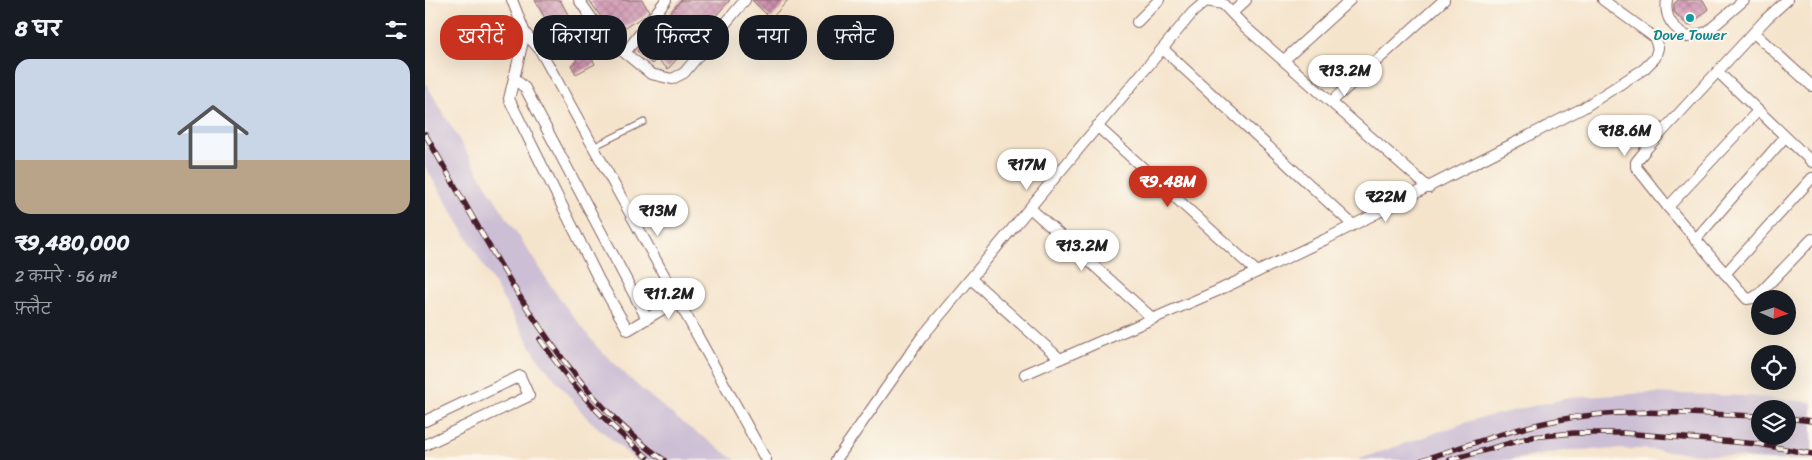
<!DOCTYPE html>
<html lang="hi">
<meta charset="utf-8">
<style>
:root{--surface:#171b24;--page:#20242c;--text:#f1f3f6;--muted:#9ea1a6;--line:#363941;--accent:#c8321e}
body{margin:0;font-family:Sriracha,"Playpen Sans Deva",sans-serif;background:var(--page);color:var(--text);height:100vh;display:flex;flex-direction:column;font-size:19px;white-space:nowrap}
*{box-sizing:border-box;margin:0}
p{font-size:16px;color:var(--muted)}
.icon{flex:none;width:28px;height:28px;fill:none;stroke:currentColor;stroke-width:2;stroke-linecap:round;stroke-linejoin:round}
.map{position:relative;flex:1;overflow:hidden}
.details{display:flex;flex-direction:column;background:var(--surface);width:425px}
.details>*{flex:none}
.guide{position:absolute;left:15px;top:15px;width:475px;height:45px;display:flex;gap:10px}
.needle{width:32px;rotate:93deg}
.tools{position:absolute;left:1326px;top:290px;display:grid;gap:10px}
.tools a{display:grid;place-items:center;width:45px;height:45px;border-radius:50%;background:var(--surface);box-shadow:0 5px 20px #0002;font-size:25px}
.price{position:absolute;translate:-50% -42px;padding:0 11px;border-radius:18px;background:#fff;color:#222;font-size:16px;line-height:32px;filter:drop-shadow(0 1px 2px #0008)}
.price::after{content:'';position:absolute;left:50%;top:30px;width:15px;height:11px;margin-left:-8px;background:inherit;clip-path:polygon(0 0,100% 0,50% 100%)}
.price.current{background:var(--accent);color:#fff}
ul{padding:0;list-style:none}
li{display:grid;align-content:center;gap:10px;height:265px;padding:0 15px}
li+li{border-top:1px solid var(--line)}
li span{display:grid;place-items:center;height:155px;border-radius:15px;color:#555}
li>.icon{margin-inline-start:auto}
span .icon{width:90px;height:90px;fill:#fffc;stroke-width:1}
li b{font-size:21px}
h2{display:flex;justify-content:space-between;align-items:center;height:60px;padding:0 15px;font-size:21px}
.chip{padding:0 18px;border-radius:20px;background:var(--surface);box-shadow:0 5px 20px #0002;font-size:18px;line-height:45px}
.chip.current{background:var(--accent);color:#fff}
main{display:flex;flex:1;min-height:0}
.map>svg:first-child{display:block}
.railway{fill:#ccbed4;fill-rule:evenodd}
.building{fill:url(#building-cross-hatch)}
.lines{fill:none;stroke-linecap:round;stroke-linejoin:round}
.lane-casing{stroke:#866463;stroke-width:7}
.street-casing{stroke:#866463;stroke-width:12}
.lane{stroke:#fff;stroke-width:5}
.street{stroke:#fff;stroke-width:10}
.rail-casing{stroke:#4a1f2b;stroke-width:5.5}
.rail{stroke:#fbf7ec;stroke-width:4;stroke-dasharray:11;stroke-linecap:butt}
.culture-dot{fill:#0f9aa8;stroke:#fbf7ec;stroke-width:2}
.labels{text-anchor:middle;stroke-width:4;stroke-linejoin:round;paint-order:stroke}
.culture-label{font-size:15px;fill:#0d838f;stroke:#fbf7ec}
</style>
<main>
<section class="details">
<h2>8 घर<svg class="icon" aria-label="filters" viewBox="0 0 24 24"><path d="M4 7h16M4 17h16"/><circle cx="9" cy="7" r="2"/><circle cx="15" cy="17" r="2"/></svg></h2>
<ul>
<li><span style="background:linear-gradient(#c9d6e8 65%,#b9a48a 0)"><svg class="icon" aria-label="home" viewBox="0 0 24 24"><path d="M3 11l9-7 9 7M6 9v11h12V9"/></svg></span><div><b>₹9,480,000</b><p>2 कमरे · 56 m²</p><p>फ़्लैट</p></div></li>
</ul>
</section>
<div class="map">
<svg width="1387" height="460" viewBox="0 0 1387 460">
<defs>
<pattern id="building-cross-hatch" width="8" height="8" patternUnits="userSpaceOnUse" patternTransform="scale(1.25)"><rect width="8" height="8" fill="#cf91b0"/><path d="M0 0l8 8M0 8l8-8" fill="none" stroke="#aa768f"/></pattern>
</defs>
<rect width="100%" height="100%" fill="#fbf7ec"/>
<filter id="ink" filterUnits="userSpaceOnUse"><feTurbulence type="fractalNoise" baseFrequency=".02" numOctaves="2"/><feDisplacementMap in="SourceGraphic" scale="10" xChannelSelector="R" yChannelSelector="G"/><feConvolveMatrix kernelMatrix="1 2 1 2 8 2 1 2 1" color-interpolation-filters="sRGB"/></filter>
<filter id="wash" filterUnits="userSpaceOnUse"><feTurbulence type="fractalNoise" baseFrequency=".0096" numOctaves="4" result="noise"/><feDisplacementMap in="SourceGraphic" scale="20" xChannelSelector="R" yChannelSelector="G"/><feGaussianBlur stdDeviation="1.12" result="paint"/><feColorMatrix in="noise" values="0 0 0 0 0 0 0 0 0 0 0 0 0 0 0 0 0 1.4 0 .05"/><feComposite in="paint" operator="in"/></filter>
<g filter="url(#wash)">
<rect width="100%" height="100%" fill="#f5e4cc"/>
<g class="railway">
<polygon points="0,82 64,190 130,292 172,347 214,387 259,424 311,460 210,460 161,417 112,357 0,166"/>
<path d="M1222 393 1322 396 1387 402V460H1347L1217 449 1144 450 1085 460H932L1051 419 1143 398ZM1335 409H1362V436H1335Z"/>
</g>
<g id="blocks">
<g class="building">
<polygon points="110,0 135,0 170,64 151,74 146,65 152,61 137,33 130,37"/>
<polygon points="164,0 217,0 224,11 220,16 188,34"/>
<polygon points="256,0 305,0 243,69 232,59 227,64 212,51"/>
<polygon points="327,0 363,0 346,19"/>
<polygon points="1253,0 1278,0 1283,9 1264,26 1249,12 1249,4"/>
</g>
</g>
</g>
<g filter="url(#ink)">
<use href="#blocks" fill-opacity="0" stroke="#866463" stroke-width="1"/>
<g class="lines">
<defs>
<polyline id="lane" points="168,147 219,122"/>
<g id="street">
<polyline points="87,0 100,33 84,99 174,280 203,330 253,300"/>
<polyline points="154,0 179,36 226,74 247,79 259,73 320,0"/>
<path d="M1242 0C1239 18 1248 28 1263 37L1282 32 1319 0"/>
<polyline points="1362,0 1341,19 1223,147 1211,162 1211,167 1243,207 1322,299 1328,298 1336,292 1387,239"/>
<polyline points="807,13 821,0"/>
<polyline points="712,22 734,0"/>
<polyline points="100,33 115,50 341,460"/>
<polyline points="1329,33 1387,86"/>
<polyline points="738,49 928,225"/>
<polyline points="200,53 241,0"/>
<polyline points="859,60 925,0"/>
<polyline points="1293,72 1387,162"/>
<polyline points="89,78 100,88 222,319"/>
<polyline points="906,102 1019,0"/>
<polyline points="672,126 832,272"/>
<polyline points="1243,207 1332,112"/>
<polyline points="605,208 726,317"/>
<polyline points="1270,240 1360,137"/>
<polyline points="1300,274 1387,178"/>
<polyline points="546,279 634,358"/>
<polyline points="600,374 792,291 899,240 1158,108 1200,81 1219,69 1230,58 1233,48 1229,37 1178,0"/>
<polyline points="0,421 95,376 104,396 0,445"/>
<polyline points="411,460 496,338 768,12 781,1 798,4 819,26 1004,188"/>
</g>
</defs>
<use href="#lane" class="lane-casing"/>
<use href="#street" class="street-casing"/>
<use href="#lane" class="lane"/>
<use href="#street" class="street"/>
<defs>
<g id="rail">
<path d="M0 134C65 244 132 386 239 460"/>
<path d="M115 339C146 386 179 421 222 457"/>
<polyline points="1362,418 1387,421"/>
<path d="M997 460C1042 445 1087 429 1133 420 1199 407 1268 414 1335 416"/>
<polyline points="1025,460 1107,437 1149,433 1198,433 1334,444 1387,454"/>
</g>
</defs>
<use href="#rail" class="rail-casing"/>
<use href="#rail" class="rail"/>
</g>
</g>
<circle class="culture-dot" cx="1265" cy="18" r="5"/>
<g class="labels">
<g class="culture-label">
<text x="1265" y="40">Dove Tower</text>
</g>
</g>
</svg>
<div class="tools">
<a><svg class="needle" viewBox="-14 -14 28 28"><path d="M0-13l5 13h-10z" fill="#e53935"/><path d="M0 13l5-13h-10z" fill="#9ea1a6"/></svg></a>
<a><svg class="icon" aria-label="locate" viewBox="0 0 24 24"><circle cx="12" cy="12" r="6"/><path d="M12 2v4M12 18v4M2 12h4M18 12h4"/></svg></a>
<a><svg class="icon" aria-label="layers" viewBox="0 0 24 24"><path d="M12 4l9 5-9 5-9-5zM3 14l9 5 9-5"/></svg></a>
</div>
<b class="price" style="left:920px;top:97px">₹13.2M</b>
<b class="price" style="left:1200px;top:157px">₹18.6M</b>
<b class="price" style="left:602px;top:191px">₹17M</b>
<b class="price current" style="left:743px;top:208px">₹9.48M</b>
<b class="price" style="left:961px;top:223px">₹22M</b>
<b class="price" style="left:233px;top:237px">₹13M</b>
<b class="price" style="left:657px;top:272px">₹13.2M</b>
<b class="price" style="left:244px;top:320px">₹11.2M</b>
<div class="guide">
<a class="chip current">खरीदें</a>
<a class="chip">किराया</a>
<a class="chip">फ़िल्टर</a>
<a class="chip">नया</a>
<a class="chip">फ़्लैट</a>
</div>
</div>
</main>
